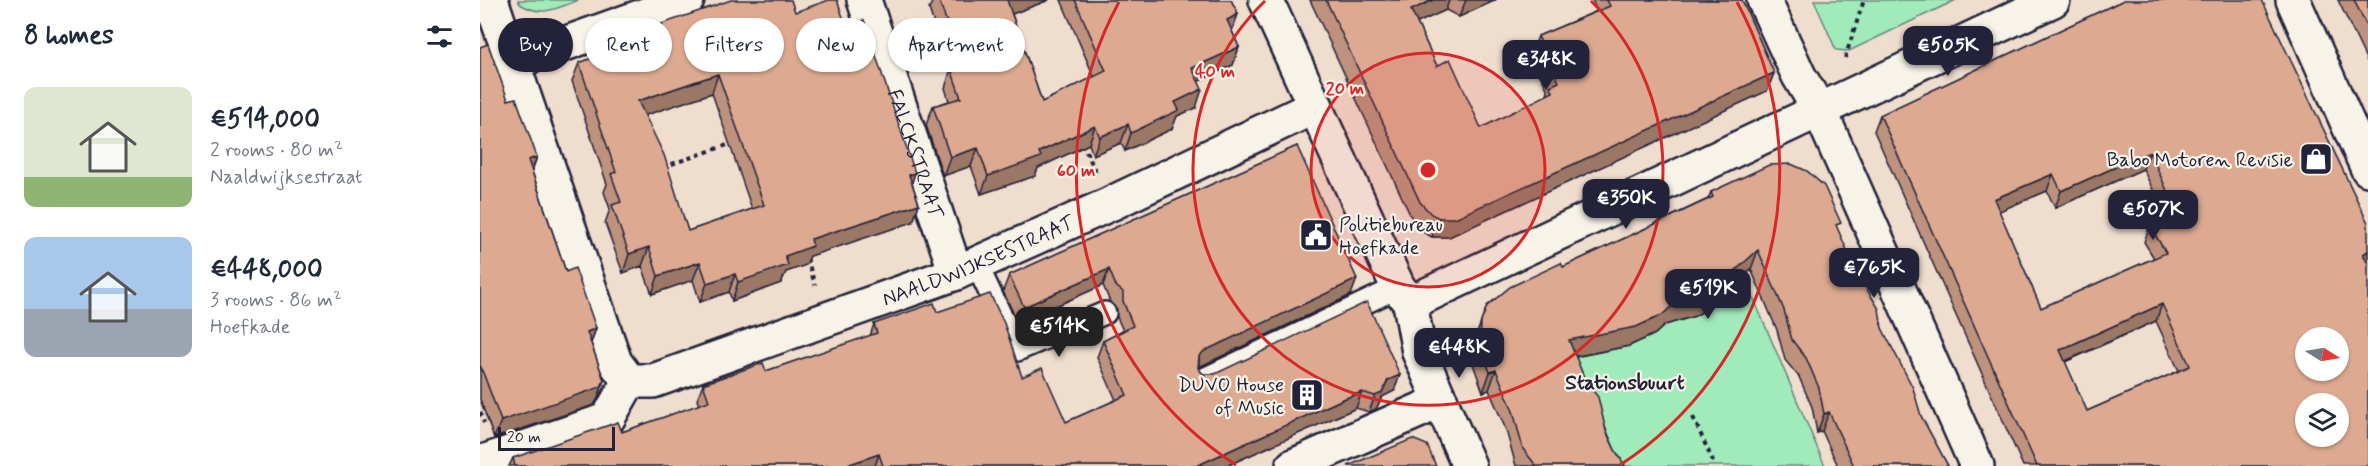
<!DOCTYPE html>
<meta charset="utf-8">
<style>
:root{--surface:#fff;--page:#f6f6f7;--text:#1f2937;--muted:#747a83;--accent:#22223b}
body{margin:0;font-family:Mynerve,sans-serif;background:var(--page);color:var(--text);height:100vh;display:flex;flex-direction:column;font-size:22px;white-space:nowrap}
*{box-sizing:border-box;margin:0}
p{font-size:20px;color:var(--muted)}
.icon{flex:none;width:33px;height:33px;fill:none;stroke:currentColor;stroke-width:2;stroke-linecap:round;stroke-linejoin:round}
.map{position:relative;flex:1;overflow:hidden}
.drawer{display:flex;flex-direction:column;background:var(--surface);width:480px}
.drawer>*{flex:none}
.guide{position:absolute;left:18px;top:18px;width:570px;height:54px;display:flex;gap:12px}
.needle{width:39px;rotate:101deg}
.buttons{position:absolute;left:1815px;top:327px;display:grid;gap:12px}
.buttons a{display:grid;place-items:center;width:54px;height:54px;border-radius:50%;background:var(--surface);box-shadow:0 2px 4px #0004;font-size:30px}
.scale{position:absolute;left:18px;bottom:15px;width:117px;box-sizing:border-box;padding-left:6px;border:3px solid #22223b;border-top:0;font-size:16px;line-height:21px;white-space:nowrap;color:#22223b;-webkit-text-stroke:4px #f7f3e8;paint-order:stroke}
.price{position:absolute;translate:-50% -51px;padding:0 14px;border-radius:12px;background:var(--accent);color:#fff;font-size:20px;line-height:39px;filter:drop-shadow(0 2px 3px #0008)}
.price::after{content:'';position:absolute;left:50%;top:36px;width:18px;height:14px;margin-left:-9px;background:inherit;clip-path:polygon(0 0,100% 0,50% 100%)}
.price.current{background:#222;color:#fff}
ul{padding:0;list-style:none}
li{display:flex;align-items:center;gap:18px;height:150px;padding:0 24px}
li span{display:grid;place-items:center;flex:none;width:168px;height:120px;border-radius:12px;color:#555}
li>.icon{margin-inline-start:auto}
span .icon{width:72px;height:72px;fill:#fffc;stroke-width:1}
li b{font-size:26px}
h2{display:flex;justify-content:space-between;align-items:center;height:72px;padding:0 24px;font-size:26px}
.pill{padding:0 21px;border-radius:27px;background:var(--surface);box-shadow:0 2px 4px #0004;font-size:21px;line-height:54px}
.pill.current{background:var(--accent);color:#fff}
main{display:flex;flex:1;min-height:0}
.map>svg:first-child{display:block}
.green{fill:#a1ebba;stroke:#62867a;stroke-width:1.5}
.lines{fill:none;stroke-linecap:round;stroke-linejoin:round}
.lane-casing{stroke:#22223b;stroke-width:26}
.street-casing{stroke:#22223b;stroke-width:38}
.path{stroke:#22223b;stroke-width:4;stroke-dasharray:4.5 4.5;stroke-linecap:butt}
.lane{stroke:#f7f3e8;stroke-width:21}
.street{stroke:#f7f3e8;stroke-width:33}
.wall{fill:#be927d;stroke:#22223b;stroke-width:1.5;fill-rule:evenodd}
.shaded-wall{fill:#9b7766;stroke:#22223b;stroke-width:1.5}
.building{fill:#ddaa91;stroke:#22223b;stroke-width:1.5;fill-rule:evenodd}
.ring{fill:none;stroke:#d62828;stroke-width:3}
.labels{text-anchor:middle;stroke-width:4.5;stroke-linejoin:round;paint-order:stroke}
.street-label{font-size:20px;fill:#22223b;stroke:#f7f3e8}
.poi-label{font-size:20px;fill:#22223b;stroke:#f7f3e8;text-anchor:end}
.neighbourhood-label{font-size:21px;font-weight:bold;fill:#22223b;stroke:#f7f3e8}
.centre{fill:#d62828;stroke:#f7f3e8;stroke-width:3}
.ring-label{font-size:18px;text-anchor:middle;font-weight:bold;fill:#d62828;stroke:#f7f3e8;stroke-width:4.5;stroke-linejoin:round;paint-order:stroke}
</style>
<main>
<section class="drawer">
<h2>8 homes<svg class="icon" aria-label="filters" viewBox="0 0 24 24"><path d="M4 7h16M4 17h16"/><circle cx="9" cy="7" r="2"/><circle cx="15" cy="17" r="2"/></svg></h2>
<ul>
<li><span style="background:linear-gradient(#dfe7d0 75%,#8fb573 0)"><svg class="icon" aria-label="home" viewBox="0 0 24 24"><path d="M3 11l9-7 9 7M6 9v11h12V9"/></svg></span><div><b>€514,000</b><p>2 rooms · 80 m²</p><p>Naaldwijksestraat</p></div></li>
<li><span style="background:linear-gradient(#a9c7e8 60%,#9aa5b1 0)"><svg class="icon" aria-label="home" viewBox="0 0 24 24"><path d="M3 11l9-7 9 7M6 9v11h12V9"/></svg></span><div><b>€448,000</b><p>3 rooms · 86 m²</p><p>Hoefkade</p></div></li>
</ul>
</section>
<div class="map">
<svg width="1888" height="466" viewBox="0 0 1888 466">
<rect width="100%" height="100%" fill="#efddce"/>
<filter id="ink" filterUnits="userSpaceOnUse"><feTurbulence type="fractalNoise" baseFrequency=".0167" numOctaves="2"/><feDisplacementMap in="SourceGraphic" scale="12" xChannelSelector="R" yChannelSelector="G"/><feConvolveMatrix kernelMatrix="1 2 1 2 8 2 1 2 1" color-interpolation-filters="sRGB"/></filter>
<g filter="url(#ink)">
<g class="green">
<path d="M38 0H99C76 8 63 18 40 4Z"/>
<polygon points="1334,0 1476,0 1369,51 1356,50"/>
<polygon points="1267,283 1345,466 1133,466 1088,361"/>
</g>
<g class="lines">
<defs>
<g id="lane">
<polyline points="496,263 537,350 625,313"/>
<polyline points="724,379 918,287"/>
</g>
<g id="street">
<path id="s1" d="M11 0 135 362 149 381H173L476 273 630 204 836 106"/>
<path id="s2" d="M384 0 476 273"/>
<polyline points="786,0 918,287 930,303 939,352 989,466"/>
<polyline points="1284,0 1319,76 1340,111 1497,466"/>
<polyline points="1813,0 1888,169"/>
<polyline points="34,62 207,0"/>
<polyline points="930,303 1573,0"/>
<polyline points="0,463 127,420 149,381"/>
<polyline points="813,466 961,401"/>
</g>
</defs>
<use href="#lane" class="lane-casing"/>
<use href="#street" class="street-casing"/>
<g class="path">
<polyline points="1365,58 1384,0"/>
<polyline points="602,143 616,172"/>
<polyline points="183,167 253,143"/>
<polyline points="327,258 335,285"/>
<polyline points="0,412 4,423"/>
<polyline points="1213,417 1235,466"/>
</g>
<use href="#lane" class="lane"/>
<use href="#street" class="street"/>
</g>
<g class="wall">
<polygon points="453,0 569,0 532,14 562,102 614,77 581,0 751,0 758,14 752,31 759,47 753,65 718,81 716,108 697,116 692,129 645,151 641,143 613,155 609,144 558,168 555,176 501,194 491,166 463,176 446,125 453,106 469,101 465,88 470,72 449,9"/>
<polygon points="830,0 1016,0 979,17 966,10 937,23 957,66 1001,128 1066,96 1068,91 1051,55 1058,36 1117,11 1112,0 1262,0 1294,73 1287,91 969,237 952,237 944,233 933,221"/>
<path d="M1644 0 1888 466H1543L1394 131 1400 115ZM1663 169 1686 217 1670 226 1664 242 1674 258 1561 308 1519 211 1567 191 1575 208ZM1676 321 1699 371 1607 411 1585 362Z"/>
<polygon points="1858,0 1888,0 1888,63"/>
<path d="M315 12 366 26 432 183 439 204 433 222 330 256 326 265 306 272 301 283 252 301 249 292 220 302 213 280 172 294 162 266 143 273 125 223 130 209 124 192 127 184 92 81 99 63 119 56 124 44ZM232 93 272 209 208 231 165 115Z"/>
<polygon points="0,47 57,157 52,171 86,272 116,328 111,343 124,380 118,398 114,405 14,438 0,399"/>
<polygon points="817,146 871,295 718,368 723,374 914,391 902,397 896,409 889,412 876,408 858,416 746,466 29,466 33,458 142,432 219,405 217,400 223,384 286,371 390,336 394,324 457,312 542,377 586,422 636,400 617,357 623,341 643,331 637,317 637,309 630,302 623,285 538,323 523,291 529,275"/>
<polygon points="1231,192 1358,231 1441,416 1468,466 1358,466 1342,431 1337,433 1332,407 1319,377 1305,360 1297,330 1271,269 1227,309 1215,316 1185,325 1175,334 1149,346 1095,357 1135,450 1145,466 1036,466 1026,430 1009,390 1003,392 993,364 994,341 1007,306 1083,267 1228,199"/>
</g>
<g class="shaded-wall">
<polygon points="527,0 569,0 521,18"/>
<polygon points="953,0 969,0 966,10 924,29 931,10"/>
<polygon points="986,0 1016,0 979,17"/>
<polygon points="758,14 751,33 747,20"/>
<polygon points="759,47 753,65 706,87 712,68"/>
<polygon points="1294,73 1287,91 969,237 952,237 959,218"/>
<polygon points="238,74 232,93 151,120 158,101"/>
<polygon points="722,89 716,108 697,116 692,129 645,151 651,133 695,102"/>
<polygon points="648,124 641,143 613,155 620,137"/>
<polygon points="615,126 609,144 558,168 555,176 501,194 508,176"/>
<polygon points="498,148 491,166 463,176 470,157"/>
<polygon points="1670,152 1663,169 1575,208 1581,191"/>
<polygon points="57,157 50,175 48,160"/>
<polygon points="435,173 429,192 429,175"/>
<polygon points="1573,174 1567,191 1508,216 1514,199"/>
<polygon points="439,204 433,222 330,256 326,265 306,272 301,283 252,301 258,282 305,256 331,239"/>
<polygon points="169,247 162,266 143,273 149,254"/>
<polygon points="1278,250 1271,269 1227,309 1215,316 1185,325 1175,334 1149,346 1082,359 1089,340 1192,306"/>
<polygon points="1888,251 1888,265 1883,254"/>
<polygon points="220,262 213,280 172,294 178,276"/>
<polygon points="629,269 623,285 538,323 544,307"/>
<polygon points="255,274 249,292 220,302 227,283"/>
<polygon points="877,279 871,295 719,367 719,356 724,351"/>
<polygon points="1682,304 1676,321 1574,366 1580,350"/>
<polygon points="116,328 110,346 107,332"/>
<polygon points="1016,370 1009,390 1003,392 1010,372"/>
<polygon points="920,375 914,391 902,397 896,409 889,412 895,396 908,380"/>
<polygon points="124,380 118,398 114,405 14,438 21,421"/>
<polygon points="882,392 876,408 858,416 746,466 716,466 863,399"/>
<polygon points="1349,412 1342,431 1337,433 1344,414"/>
<polygon points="399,454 395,466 364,466"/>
</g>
<g class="building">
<path d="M251 0H311L315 12 349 0H357L366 26 384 20 435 173 429 175 439 204 331 239 333 246 305 256 308 265 258 282 255 274 227 283 220 262 178 276 169 247 149 254 132 205 141 202 131 174 136 172 99 63 126 53 124 44ZM238 74 284 205 208 231 184 155 158 101Z"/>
<polygon points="459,0 527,0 562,102 626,71 595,0 751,0 758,14 747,20 759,47 712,68 722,89 695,102 699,110 651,133 648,124 620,137 615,126 559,152 561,157 508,176 498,148 470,157 453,106 481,98 471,69 482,66"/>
<polygon points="846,0 953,0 931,10 957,66 970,59 1001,128 1073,92 1070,86 1079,82 1058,36 1130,6 1127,0 1262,0 1294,73 975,218 959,218 951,214 940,202"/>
<path d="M1644 0H1782L1888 223V251L1883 254 1888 264V466H1557L1400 115ZM1670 152 1696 211 1670 226 1686 253 1561 308 1514 199 1573 174 1581 191ZM1682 304 1710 366 1607 411 1580 350ZM1826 338H1858V370H1826ZM1826 404H1858V436H1826Z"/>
<polygon points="1874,0 1888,0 1888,29"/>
<polygon points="8,44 28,100 36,98 57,157 48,160 86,272 95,268 116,328 107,332 124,380 121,387 21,421 1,367 0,367 0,47"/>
<polygon points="817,146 877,279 724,351 719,356 718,368 723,374 735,374 887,302 920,375 908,380 902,393 895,396 882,392 863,399 716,466 403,466 399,454 364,466 35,466 33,458 138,422 142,432 229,401 223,384 283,363 286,371 397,333 394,324 454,303 457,312 510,294 524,323 542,377 562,368 586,422 647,395 623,341 653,326 643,301 643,292 636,286 629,269 544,307 529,275"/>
<polygon points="1311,164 1327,171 1344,186 1361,223 1356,225 1376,271 1399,309 1402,328 1433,388 1441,416 1468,466 1374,466 1349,412 1344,414 1339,388 1326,358 1312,340 1304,310 1278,250 1234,290 1222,297 1192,306 1182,315 1156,327 1089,340 1106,382 1118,397 1126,431 1135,450 1145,466 1056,466 1054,463 1043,449 1033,411 1016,370 1010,372 1000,345 1001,322 1007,306 1030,287 1081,263 1083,267 1233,197 1231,192 1289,165"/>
<polygon points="932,439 947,445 956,466 868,466"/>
</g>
</g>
<circle cx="948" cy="170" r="117" fill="#d62828" fill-opacity=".12"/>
<g class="ring">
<circle cx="948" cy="170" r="117"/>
<path d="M1111 1A235 235 0 1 1 785 1"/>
<path d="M756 465A352 352 0 0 1 639 2M1257 2A352 352 0 0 1 1140 465"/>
</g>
<defs>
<symbol id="shop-square" viewBox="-11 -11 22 22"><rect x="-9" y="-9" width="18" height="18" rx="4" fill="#22223b" stroke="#f7f3e8"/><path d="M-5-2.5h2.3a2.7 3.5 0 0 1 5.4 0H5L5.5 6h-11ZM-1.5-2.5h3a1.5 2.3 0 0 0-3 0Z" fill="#fff"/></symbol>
<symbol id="civic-square" viewBox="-11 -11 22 22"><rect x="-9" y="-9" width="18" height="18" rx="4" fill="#22223b" stroke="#f7f3e8"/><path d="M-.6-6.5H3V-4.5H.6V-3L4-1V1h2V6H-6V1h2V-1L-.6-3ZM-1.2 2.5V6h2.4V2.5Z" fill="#fff"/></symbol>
<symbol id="building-square" viewBox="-11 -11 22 22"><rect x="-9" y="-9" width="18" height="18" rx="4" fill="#22223b" stroke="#f7f3e8"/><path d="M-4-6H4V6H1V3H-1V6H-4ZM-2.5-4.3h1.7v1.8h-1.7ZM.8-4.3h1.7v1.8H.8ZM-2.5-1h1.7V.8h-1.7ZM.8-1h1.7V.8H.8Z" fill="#fff"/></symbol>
</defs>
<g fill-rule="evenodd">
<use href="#shop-square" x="1817" y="140" width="38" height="38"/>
<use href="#civic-square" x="817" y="216" width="38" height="38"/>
<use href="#building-square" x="808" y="376" width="38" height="38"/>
</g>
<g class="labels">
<g class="street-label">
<text dy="7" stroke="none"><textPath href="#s2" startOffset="162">FALCKSTRAAT</textPath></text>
<text dy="7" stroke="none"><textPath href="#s1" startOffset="777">NAALDWIJKSESTRAAT</textPath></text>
</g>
<g class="poi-label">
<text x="1813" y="166">Babo Motoren Revisie</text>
<text x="859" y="231" text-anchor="start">Politiebureau<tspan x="859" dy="23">Hoefkade</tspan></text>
<text x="804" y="391">DUVO House<tspan x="804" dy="23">of Music</tspan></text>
</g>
<g class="neighbourhood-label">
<text x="1145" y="389">Stationsbuurt</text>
</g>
</g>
<circle cx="948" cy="170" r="9" class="centre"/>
<g class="ring-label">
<text x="735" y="77">40 m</text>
<text x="865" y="94">20 m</text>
<text x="596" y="176">60 m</text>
</g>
</svg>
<div class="buttons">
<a><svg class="needle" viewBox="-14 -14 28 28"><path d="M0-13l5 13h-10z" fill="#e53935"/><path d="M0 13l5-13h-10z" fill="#747a83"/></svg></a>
<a><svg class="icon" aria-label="layers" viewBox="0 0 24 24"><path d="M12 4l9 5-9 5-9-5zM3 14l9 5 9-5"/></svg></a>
</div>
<div class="scale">20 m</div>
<b class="price" style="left:1468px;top:77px">€505K</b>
<b class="price" style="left:1066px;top:91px">€348K</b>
<b class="price" style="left:1146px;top:230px">€350K</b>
<b class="price" style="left:1673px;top:241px">€507K</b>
<b class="price" style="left:1394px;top:299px">€765K</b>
<b class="price" style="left:1228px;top:320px">€519K</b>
<b class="price current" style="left:579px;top:358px">€514K</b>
<b class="price" style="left:979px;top:379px">€448K</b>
<div class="guide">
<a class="pill current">Buy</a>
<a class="pill">Rent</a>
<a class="pill">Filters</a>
<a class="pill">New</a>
<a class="pill">Apartment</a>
</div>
</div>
</main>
